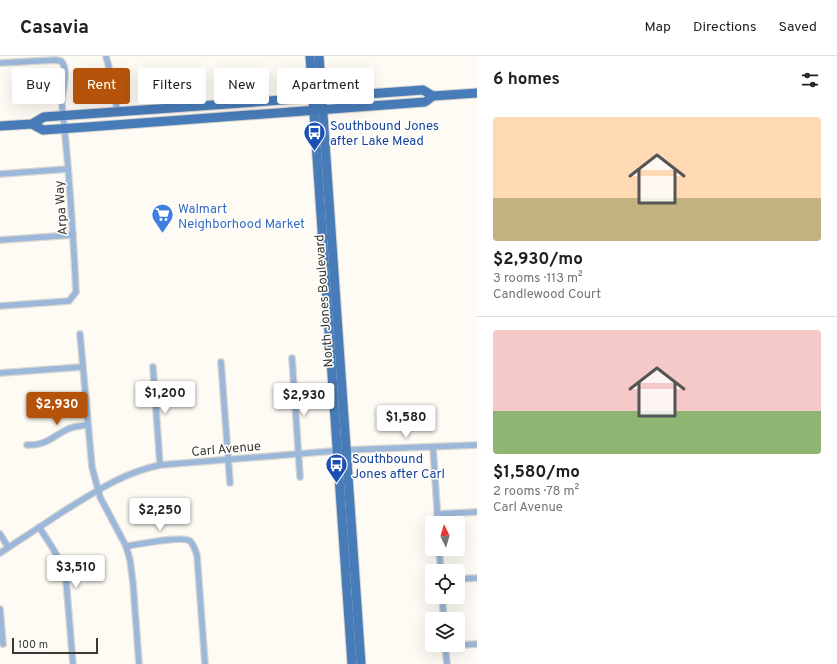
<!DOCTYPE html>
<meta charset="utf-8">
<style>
:root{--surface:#fff;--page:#f2f2f2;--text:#202124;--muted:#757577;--line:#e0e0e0;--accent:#b45309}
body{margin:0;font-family:Overpass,sans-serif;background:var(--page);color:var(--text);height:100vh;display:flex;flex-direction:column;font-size:15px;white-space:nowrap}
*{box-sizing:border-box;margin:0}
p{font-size:13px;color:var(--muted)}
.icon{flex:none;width:22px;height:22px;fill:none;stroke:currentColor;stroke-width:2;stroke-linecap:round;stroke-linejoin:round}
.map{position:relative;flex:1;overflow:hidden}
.sheet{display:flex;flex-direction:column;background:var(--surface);width:360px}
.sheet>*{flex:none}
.hud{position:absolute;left:12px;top:12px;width:380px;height:36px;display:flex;gap:8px}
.needle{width:26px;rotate:355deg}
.fabs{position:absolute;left:425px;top:460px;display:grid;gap:8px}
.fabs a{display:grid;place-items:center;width:40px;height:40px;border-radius:4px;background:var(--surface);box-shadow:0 4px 16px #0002;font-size:20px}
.scale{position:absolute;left:12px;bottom:10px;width:86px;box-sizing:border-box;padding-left:4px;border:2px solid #3c3833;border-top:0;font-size:11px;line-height:14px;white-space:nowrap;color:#3c3833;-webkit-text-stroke:3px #fff;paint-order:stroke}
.price{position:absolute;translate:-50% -34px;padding:0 9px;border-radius:4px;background:#fff;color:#222;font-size:13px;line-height:26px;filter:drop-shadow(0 1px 2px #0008)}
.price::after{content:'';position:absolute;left:50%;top:24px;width:12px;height:9px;margin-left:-6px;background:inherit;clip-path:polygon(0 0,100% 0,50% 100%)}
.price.on{background:var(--accent);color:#fff}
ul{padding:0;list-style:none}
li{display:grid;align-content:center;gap:8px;height:212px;padding:0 16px}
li+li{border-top:1px solid var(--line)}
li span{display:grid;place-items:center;height:124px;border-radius:4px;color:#555}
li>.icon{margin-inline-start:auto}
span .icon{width:72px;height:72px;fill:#fffc;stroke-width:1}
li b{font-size:17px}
h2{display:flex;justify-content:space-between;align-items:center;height:48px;padding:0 16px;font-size:17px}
.tag{padding:0 14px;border-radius:4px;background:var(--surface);box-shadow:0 4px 16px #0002;font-size:14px;line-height:36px}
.tag.on{background:var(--accent);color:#fff}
header{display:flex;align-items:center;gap:24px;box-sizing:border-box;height:56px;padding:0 20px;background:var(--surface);border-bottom:1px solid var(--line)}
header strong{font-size:19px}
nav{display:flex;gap:22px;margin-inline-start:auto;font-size:14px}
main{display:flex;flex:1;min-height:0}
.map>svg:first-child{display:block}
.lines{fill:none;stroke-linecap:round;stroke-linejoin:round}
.minor-casing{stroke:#dbd7d1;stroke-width:8}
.primary-casing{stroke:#dbd7d1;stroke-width:11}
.minor{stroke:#9bb7d9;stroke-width:5.5}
.primary{stroke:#487cb9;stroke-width:9}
.labels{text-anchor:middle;stroke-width:3;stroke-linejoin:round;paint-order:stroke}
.transit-label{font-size:13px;fill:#164399;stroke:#fff;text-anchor:start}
.street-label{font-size:13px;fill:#3c3833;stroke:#fff}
.shop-label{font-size:13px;fill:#366cbe;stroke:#fff;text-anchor:start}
</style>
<header>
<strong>Casavia</strong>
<nav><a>Map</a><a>Directions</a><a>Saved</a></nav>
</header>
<main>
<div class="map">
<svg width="477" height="608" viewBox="0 0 477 608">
<rect width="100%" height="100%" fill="#fefaf4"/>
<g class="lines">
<defs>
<g id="minor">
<polyline points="106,0 115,35 117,55"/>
<path d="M0 7 55 4 61 5C70 14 61 37 62 49 69 112 73 174 76 236L69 245 0 250"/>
<polyline points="0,118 68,113"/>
<polyline points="0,184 73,179"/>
<polyline points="80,278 92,411 100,441 126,490 130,504 133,527 139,608"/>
<polyline points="292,302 300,421"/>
<polyline points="221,306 230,427"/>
<polyline points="153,311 160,409"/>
<polyline points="0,317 82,311"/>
<path d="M27 389C46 390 53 380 68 373 74 370 81 370 87 369"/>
<polyline points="433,391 438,467"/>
<polyline points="437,458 477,456"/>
<path d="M39 471C50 488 62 504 66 524L73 608"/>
<polyline points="0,478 8,491"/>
<path d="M126 490C137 489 182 479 190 485 194 489 195 494 197 499L205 608"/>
<polyline points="439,493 441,515"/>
<path d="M0 497C21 483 43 469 64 455 96 435 123 417 160 409L346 394 477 389"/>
<polyline points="458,523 477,522"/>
<polyline points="442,541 444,563"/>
<polyline points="0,553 3,588"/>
<polyline points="445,589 447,608"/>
<polyline points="445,590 477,588"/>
</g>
<g id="primary">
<polyline points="310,0 352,608"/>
<polyline points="319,0 361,608"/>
<polyline points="32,68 43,74 87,71 425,46 433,40 477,37"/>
<polyline points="0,70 32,68 44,61 423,34 433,40"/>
</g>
</defs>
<use href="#minor" class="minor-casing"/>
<use href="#primary" class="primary-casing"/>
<use href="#minor" class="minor"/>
<use href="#primary" class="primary"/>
</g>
<defs>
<symbol id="bus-pin" viewBox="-11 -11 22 30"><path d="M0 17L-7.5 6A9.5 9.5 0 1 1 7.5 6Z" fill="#1a4fb4" stroke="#fff"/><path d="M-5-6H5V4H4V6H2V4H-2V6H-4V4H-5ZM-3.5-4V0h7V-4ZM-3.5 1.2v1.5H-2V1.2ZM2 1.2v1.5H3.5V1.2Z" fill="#fff"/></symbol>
<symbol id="supermarket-pin" viewBox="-11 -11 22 30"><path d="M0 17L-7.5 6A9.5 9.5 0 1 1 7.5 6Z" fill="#3f7fe0" stroke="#fff"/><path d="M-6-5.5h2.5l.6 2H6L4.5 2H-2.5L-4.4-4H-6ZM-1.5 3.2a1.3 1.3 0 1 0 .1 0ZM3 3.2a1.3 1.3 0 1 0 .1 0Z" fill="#fff"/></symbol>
</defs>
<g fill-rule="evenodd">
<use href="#bus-pin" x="302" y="64" width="25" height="34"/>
<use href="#supermarket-pin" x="150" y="146" width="25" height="34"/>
<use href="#bus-pin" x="324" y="396" width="25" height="34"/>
</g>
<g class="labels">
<g class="transit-label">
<text x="330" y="74">Southbound Jones<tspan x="330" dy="15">after Lake Mead</tspan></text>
<text x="352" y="407">Southbound<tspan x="352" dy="15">Jones after Carl</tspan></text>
</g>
<g class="street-label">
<text transform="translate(60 152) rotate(-94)" y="5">Arpa Way</text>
<text transform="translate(323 245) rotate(-94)" y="5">North Jones Boulevard</text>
<text transform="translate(226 392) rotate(-5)" y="5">Carl Avenue</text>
</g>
<g class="shop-label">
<text x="178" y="157">Walmart<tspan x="178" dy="15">Neighborhood Market</tspan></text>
</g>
</g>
</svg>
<div class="fabs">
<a><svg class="needle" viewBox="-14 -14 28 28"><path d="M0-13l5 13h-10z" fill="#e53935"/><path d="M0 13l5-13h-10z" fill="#757577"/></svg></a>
<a><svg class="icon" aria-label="locate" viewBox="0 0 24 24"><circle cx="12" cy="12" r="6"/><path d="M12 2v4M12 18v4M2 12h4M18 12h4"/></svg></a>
<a><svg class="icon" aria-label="layers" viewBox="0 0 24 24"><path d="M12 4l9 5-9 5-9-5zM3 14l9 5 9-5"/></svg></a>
</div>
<div class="scale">100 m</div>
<b class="price" style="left:165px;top:359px">$1,200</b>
<b class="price" style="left:304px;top:361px">$2,930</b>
<b class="price on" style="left:57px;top:370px">$2,930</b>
<b class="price" style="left:406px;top:383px">$1,580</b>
<b class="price" style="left:160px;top:476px">$2,250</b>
<b class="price" style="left:76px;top:533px">$3,510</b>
<div class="hud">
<a class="tag">Buy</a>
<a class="tag on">Rent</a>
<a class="tag">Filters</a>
<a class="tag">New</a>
<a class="tag">Apartment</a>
</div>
</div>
<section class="sheet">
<h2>6 homes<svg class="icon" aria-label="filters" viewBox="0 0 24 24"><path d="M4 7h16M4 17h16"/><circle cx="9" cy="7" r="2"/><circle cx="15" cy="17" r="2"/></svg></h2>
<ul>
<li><span style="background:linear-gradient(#ffd9b3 65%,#c2b280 0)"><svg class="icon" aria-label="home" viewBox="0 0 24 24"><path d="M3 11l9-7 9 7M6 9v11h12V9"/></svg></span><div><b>$2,930/mo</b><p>3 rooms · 113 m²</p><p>Candlewood Court</p></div></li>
<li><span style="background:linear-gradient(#f6c9c9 65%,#8fb573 0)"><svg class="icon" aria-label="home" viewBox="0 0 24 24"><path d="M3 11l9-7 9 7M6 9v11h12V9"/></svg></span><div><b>$1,580/mo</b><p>2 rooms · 78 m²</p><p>Carl Avenue</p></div></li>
</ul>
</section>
</main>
